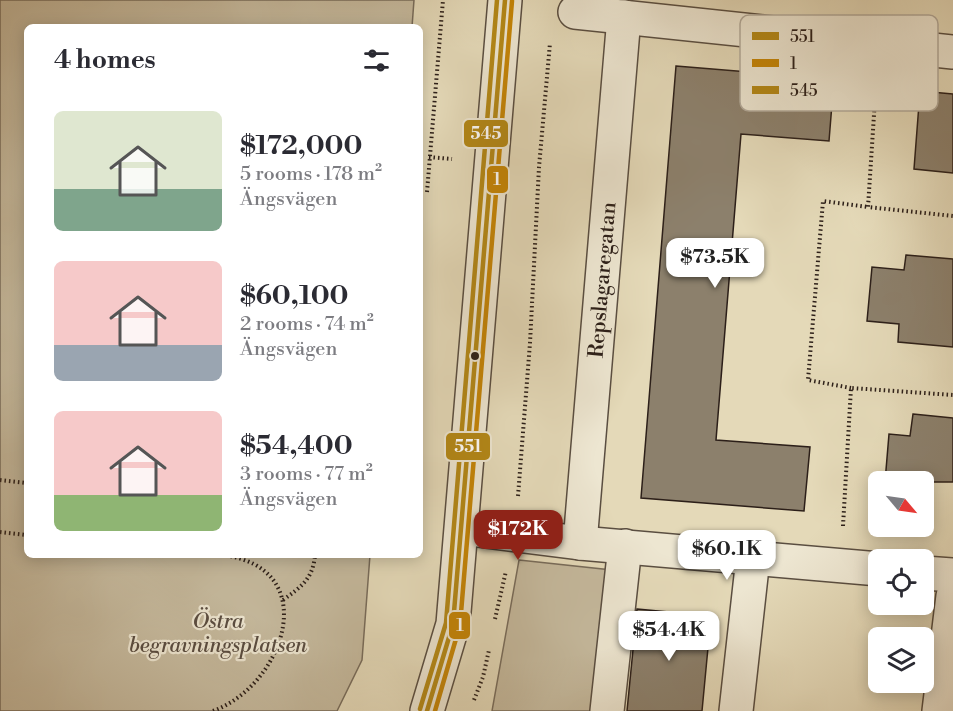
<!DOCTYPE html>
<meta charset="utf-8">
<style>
:root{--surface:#fff;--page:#f2f2f3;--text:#2b2b33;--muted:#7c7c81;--accent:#8f2418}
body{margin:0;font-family:"Libre Bodoni",serif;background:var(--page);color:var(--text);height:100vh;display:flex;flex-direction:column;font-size:22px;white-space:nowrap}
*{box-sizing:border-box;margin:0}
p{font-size:20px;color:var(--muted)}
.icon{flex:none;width:33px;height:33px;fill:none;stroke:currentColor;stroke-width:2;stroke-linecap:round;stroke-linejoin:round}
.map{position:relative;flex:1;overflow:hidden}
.drawer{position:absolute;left:24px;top:24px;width:399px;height:534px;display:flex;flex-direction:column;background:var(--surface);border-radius:9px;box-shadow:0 3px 15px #0003}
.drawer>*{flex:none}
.needle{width:39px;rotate:119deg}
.fabs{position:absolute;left:868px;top:471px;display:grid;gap:12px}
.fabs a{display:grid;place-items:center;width:66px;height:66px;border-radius:9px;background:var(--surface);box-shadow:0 3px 15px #0003;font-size:30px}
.price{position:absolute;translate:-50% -51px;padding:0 14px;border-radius:12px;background:#fff;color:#222;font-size:20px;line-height:39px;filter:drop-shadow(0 2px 3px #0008)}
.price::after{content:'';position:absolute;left:50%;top:36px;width:18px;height:14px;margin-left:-9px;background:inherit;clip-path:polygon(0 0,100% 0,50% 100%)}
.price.selected{background:var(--accent);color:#fff}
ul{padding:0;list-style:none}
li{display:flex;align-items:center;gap:18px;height:150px;padding:0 30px}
li span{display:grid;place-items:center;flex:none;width:168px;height:120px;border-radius:9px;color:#555}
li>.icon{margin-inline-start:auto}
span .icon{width:72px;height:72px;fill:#fffc;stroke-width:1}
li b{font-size:26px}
h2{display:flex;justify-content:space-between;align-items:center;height:72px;padding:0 30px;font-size:26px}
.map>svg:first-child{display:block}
.green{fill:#c5b99d;stroke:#786c5b;stroke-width:1.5}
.building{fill:#8c806c;stroke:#2c1f19;stroke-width:1.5}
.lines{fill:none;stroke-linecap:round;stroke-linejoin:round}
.minor-casing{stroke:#5a4e41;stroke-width:36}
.path{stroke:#2c1f19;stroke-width:4;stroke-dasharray:1.5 3;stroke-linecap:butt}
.minor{stroke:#ede6d1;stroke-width:33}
.bus-1-casing{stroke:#ede6d1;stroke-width:9}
.bus-2-casing{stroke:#ede6d1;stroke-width:9}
.bus-3-casing{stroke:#ede6d1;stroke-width:9}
.bus-1{stroke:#b38716;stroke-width:4.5}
.bus-2{stroke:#c48406;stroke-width:4.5}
.bus-3{stroke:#b38716;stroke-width:4.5}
.bus-dot{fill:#2c1f19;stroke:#ede6d1;stroke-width:2}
.labels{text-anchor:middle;stroke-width:4.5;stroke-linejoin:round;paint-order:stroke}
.street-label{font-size:21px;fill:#2c1f19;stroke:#ede6d1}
.park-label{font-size:21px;font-style:italic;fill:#5a4d41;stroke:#ede6d1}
.key{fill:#ede6d1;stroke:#b3aa9a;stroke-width:1.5}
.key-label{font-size:16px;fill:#2c1f19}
.line-badge{stroke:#ede6d1;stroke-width:2}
.badge-label{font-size:16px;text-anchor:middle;font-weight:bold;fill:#fff}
</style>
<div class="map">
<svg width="953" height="711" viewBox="0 0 953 711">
<rect width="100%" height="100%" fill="#e4d9b8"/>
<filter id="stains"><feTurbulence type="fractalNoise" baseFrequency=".00333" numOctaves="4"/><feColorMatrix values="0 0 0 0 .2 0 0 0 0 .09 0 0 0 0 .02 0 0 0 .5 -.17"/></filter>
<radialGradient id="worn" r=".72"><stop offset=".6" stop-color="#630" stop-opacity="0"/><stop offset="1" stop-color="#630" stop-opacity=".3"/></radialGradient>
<g class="green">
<polygon points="0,0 414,0 412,27 27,27 27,555 370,555 362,660 337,711 0,711"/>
<polygon points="519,560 621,571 606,711 492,711"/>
</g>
<g class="building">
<polygon points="676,66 834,79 829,141 741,134 716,440 810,447 804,511 641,498"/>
<polygon points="920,91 953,94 953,173 914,169"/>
<polygon points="906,255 953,259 953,347 898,342 899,324 867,321 872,267 904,270"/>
<polygon points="913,414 953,418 953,482 885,482 889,434 910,436"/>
<polygon points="637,609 711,616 702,711 627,711"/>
</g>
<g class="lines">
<defs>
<g id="minor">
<polyline points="575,12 953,52"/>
<polyline points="462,528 580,543 879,569"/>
<path id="s1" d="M580 543 624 17"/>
<polyline points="924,573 953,575"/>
<polyline points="427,711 453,624 505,0"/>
<polyline points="607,711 625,546"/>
<polyline points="736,711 753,558"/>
<polyline points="939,711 953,596"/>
</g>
</defs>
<use href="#minor" class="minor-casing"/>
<g class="path">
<polyline points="876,84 868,207 953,216"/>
<polyline points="429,157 452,159"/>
<polyline points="427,192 443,0"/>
<polyline points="851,388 808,380 823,201 868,207"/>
<polyline points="0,480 27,483"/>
<polyline points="518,496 530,343 539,167 550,43"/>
<polyline points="843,526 851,388 953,395"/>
<polyline points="0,532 27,535"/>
<path d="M283 600C301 587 313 579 315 555"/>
<polyline points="495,619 506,571"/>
<polyline points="474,700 483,677 489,650"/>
<path d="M213 711C285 685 324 567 222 555"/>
</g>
<use href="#minor" class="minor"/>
<defs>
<polyline id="bus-1" points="427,711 453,624 505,0"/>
<polyline id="bus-2" points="435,711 460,625 512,1"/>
<polyline id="bus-3" points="420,709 446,623 497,0"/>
</defs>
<use href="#bus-1" class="bus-1-casing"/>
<use href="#bus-2" class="bus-2-casing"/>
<use href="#bus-3" class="bus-3-casing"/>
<use href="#bus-1" class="bus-1"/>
<use href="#bus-2" class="bus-2"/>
<use href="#bus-3" class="bus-3"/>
</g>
<circle class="bus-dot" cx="475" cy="356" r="5"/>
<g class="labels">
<g class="street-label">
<text dy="7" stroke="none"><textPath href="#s1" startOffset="264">Repslagaregatan</textPath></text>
</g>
<g class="park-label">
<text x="218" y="628">Östra<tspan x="218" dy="24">begravningsplatsen</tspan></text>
</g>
</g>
<rect x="740" y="15" width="198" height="96" rx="9" class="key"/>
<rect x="752" y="32" width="27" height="8" fill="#b38716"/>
<rect x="752" y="59" width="27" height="8" fill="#c48406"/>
<rect x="752" y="86" width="27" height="8" fill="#b38716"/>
<g class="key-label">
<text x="790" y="42">551</text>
<text x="790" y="69">1</text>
<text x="790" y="96">545</text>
</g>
<g class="line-badge">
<rect x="463" y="119" width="46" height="29" rx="6" fill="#b38716"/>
<rect x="486" y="165" width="23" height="29" rx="6" fill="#c48406"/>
<rect x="445" y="432" width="46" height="29" rx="6" fill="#b38716"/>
<rect x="448" y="611" width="23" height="29" rx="6" fill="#c48406"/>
</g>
<g class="badge-label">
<text x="486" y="139">545</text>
<text x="497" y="185">1</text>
<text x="468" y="452">551</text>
<text x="460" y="631">1</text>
</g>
<rect width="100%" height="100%" filter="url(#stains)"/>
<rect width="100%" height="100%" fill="url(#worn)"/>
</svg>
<div class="fabs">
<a><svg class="needle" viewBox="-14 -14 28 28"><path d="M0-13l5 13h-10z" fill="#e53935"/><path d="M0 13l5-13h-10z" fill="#7c7c81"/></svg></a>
<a><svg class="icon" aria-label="locate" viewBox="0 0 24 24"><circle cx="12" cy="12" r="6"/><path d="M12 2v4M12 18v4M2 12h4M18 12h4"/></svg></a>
<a><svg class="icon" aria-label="layers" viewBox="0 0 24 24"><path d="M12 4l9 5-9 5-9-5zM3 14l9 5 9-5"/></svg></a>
</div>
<b class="price" style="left:715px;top:289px">$73.5K</b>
<b class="price selected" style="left:518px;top:561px">$172K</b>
<b class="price" style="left:727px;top:581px">$60.1K</b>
<b class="price" style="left:669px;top:662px">$54.4K</b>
<section class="drawer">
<h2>4 homes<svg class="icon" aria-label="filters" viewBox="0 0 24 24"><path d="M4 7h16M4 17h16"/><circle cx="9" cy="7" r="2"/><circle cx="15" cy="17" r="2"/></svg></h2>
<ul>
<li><span style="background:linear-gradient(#dfe7d0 65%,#7fa58c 0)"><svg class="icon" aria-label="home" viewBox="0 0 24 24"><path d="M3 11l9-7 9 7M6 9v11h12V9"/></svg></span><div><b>$172,000</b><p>5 rooms · 178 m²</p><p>Ängsvägen</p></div></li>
<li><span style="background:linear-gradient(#f6c9c9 70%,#9aa5b1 0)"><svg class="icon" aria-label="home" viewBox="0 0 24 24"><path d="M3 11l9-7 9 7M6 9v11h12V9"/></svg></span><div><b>$60,100</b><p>2 rooms · 74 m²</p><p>Ängsvägen</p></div></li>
<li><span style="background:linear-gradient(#f6c9c9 70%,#8fb573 0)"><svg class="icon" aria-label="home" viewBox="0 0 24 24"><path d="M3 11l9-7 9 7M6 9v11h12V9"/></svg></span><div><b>$54,400</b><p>3 rooms · 77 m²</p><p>Ängsvägen</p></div></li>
</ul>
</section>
</div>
